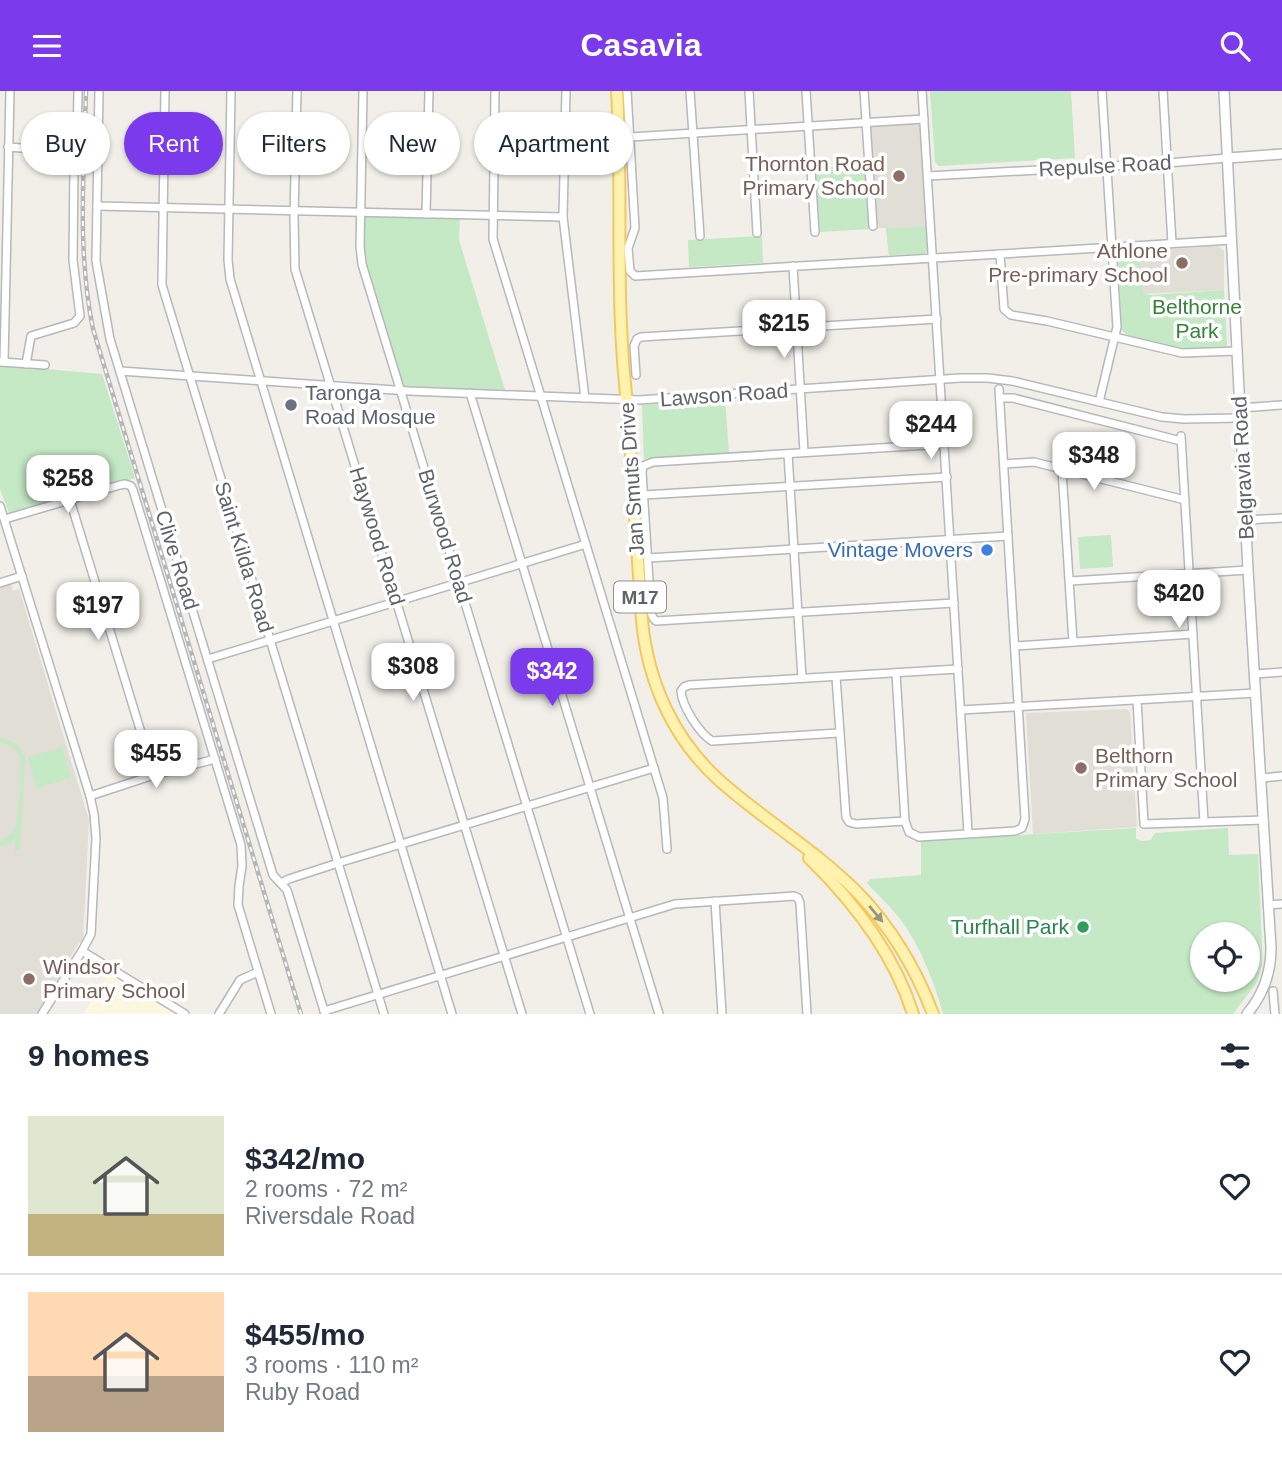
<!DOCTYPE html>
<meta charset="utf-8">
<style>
:root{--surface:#fff;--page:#f2f2f3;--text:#1f2937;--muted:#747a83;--line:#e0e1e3;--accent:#7c3aed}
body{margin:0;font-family:Arial,sans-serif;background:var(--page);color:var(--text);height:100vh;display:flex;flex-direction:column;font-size:26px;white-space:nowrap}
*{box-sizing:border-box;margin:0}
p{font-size:23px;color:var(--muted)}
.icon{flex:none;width:38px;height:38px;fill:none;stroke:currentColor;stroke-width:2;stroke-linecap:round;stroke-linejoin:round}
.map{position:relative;height:923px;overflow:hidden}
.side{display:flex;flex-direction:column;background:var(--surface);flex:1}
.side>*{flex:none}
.banner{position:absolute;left:21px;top:21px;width:700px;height:63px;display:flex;gap:14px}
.fabs{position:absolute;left:1190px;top:831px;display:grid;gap:14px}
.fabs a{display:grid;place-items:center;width:70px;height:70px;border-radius:50%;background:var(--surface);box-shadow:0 2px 5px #0004;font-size:35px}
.price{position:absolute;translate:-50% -60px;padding:0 16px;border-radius:14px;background:#fff;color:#222;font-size:23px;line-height:46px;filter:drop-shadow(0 2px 4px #0008)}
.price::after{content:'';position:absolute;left:50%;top:42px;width:21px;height:16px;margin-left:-10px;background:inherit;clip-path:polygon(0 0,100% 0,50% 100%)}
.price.on{background:var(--accent);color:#fff}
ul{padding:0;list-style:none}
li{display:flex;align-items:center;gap:21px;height:175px;padding:0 28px}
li+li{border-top:2px solid var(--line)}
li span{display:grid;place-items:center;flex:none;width:196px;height:140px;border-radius:0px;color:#555}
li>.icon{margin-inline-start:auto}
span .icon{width:84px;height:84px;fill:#fffc;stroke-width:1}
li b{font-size:30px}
h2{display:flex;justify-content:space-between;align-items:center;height:84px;padding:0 28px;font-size:30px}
.chip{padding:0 24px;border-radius:32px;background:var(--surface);box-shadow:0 2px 5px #0004;font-size:24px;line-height:63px}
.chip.on{background:var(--accent);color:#fff}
header{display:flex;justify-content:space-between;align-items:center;height:91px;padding:0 28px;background:var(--accent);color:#fff;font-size:32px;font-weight:700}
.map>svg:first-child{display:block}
.commercial{fill:#fef7e0}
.education{fill:#e1ded6}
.green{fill:#c5e8c5;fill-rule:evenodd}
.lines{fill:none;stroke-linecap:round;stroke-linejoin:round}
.minor-casing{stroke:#b5b8bc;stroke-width:10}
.tertiary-casing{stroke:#b5b8bc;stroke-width:12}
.primary-casing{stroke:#f2c960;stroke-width:14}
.minor{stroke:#fff;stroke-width:7}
.tertiary{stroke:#fff;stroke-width:9}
.primary{stroke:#fff2af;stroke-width:10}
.rail-casing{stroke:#b6b7b8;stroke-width:4.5}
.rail{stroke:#fff;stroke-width:2;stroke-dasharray:5;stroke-linecap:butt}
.oneway{fill:#979581}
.education-dot{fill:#8d6e63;stroke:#fff;stroke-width:2.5}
.worship-dot{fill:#6b7280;stroke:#fff;stroke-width:2.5}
.shop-dot{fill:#3f7fe0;stroke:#fff;stroke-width:2.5}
.leisure-dot{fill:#2e9e5b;stroke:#fff;stroke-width:2.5}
.labels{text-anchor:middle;stroke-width:7;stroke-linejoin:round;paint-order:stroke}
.shield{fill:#fff;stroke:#8f9295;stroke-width:2}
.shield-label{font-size:19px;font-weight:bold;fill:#5f6368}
.education-label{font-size:21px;fill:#785e54;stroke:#fff;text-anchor:end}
.street-label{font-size:21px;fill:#5f6368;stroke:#fff}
.park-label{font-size:21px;fill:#348238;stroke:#fff}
.worship-label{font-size:21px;fill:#5b616d;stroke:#fff;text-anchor:start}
.shop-label{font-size:21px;fill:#366cbe;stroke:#fff;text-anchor:end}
.leisure-label{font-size:21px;fill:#27864d;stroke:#fff;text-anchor:end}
</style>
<header><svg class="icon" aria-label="menu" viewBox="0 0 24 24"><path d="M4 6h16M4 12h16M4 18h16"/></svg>Casavia<svg class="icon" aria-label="search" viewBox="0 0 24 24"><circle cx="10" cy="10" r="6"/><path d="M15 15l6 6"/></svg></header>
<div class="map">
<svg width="1282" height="923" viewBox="0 0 1282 923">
<rect width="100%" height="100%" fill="#f1efe8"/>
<polygon class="commercial" points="111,878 179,923 83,923"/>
<g class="education">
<polygon points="921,31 928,160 923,163 889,164 886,137 877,137 871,34"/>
<polygon points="1218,155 1224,160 1224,199 1142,203 1139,160"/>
<polygon points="11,493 13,500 19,498 89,729 83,850 78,853 37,923 0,923 0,496"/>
<polygon points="1126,618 1130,621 1137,736 1033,743 1026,622"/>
</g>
<g class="green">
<polygon points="930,0 1071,0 1075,67 939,75 935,71"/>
<polygon points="865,74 869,138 820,141 816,77"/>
<polygon points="369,124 460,126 459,149 505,299 403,295 402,294 362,163 363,128"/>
<polygon points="927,136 928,160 923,163 889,164 886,137"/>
<polygon points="762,145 763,172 689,176 688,149"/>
<polygon points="1139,160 1143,203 1150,204 1224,199 1227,255 1182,258 1126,244 1122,239 1118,167 1120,161"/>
<polygon points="0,274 102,283 135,387 10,424 0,398"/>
<polygon points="725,309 729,362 651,367 644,369 642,314"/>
<polygon points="1111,444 1113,476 1080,478 1078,446"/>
<path d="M0 647C13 648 21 655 25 668L20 760 15 759V747L8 753 0 755V750C7 747 13 743 16 735 19 726 22 671 18 663 14 656 8 653 0 652Z"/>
<polygon points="62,656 71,687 37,697 28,666"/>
<path d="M1136 737V748L1142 750 1151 749 1155 742 1228 737 1229 764 1258 763 1262 856V873L1257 891 1233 923H943C934 890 921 857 901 829 891 816 878 804 867 792L871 788 921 784V750ZM1202 844H1248V889H1202Z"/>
</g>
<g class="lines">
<defs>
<g id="minor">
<polyline points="99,0 96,170 110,248 273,784 287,799 325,923"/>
<polyline points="165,0 162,194 384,923"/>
<polyline points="231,0 228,169 230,188 452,923"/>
<polyline points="297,0 294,125 295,178 522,923"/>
<polyline points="363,0 360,155 362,173 590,923"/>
<polyline points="495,0 493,148 663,707 667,758"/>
<polyline points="566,0 563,126 585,307"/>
<polyline points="627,0 635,137 628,157 630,180 635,185 1232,149"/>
<polyline points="690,0 700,145"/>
<polyline points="749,0 757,142"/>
<polyline points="806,0 815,141"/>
<polyline points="864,0 873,135"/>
<polyline points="922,0 968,742"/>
<polyline points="1163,0 1172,152"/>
<polyline points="630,46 924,28"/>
<polyline points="8,56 62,60 73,58 77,51 78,0"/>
<polyline points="928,85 1167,72 1228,67"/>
<polyline points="97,115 563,126"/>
<polyline points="426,123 429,0"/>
<polyline points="1000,163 1004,218 1011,224 1047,230 1182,262 1237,260"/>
<polyline points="793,175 804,361"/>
<polyline points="1,271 45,274"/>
<polyline points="4,271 10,0"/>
<polyline points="26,273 31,245 74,232 80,225 73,169 74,76 74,66 71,59"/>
<polyline points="120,280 409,300 639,309 960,287 988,287 1012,290 1162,326 1184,328 1240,327"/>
<polyline points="636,284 634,255 637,248 641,246 937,228"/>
<polyline points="470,302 659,923"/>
<polyline points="1000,307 1013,307 1181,350"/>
<polyline points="1099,311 1117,236 1102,0"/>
<polyline points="1240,317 1282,314"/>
<polyline points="1181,345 1204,731"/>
<polyline points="944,353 653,371 643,375 642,381 651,521 653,527 656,530 954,512"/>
<polyline points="788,363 802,587"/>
<polyline points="1004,373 1034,371 1185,409"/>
<polyline points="1062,379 1073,551"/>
<polyline points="644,404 947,386"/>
<polyline points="70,409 154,684"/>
<polyline points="0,415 90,705 94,723 96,747 91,843 82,860 42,923"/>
<polyline points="5,428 120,394 125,393 131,395 133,399 241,754 242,775 239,795 238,814 271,923"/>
<polyline points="1246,429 1282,427"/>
<polyline points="648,467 1008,445"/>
<polyline points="1070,490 1248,479"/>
<polyline points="0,492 22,485"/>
<polyline points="1015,555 1193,543"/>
<polyline points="208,568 586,453"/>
<polyline points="896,582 905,730 909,741 919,746 1015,740 1022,737 1025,728 999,298"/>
<polyline points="1255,583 1282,581"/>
<polyline points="836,586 846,726 849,731 856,733 905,730"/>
<polyline points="1137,609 1144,733 1264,729"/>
<polyline points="961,619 1256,602"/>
<path d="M839 642 712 650C699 642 682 615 681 600L684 596 689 594 958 578"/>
<polyline points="1261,687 1282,685"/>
<polyline points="90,705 154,684 215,668"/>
<polyline points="281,792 289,788 338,772 654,677"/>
<polyline points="715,810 722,923"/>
<polyline points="1268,814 1282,813"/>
<polyline points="82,860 185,923"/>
<polyline points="1273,900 1275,923"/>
<polyline points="324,920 675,813 794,805 798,807 800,812 807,923"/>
<polyline points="219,923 240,889 258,881"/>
</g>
<g id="tertiary">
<path d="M1224 0 1248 479 1271 857C1271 882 1263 904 1247 923"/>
<polyline points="1228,67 1282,63"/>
</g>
<g id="primary">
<path d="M617 0C623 106 614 214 628 320L642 530C648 591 673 648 720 690 764 729 815 759 857 801 891 836 916 878 933 923"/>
<path d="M809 767C854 811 894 862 913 923"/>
</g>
</defs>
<use href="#minor" class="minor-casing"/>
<use href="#tertiary" class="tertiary-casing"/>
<use href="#primary" class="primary-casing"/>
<use href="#minor" class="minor"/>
<use href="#tertiary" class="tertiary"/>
<use href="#primary" class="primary"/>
<defs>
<path id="rail" d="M86 0C84 79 77 160 93 238L301 923"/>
</defs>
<use href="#rail" class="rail-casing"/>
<use href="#rail" class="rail"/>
</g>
<defs><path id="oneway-solid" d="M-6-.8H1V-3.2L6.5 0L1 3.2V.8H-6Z" transform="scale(1.75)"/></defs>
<use class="oneway" href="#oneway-solid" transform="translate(876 823) rotate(50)"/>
<g class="education-dot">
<circle cx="899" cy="85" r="7"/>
<circle cx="1182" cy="172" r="7"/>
<circle cx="1081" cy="677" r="7"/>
<circle cx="29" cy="888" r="7"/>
</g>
<circle class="worship-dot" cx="291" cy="314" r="7"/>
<circle class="shop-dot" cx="987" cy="459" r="7"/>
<circle class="leisure-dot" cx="1083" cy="836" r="7"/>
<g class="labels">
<rect class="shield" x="614" y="490.5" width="52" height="31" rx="5"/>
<g class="shield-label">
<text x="640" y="513">M17</text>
</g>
<g class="education-label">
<text x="885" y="80">Thornton Road<tspan x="885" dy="24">Primary School</tspan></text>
<text x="1168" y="167">Athlone<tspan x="1168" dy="24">Pre-primary School</tspan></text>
<text x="1095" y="672" text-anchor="start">Belthorn<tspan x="1095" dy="24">Primary School</tspan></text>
<text x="43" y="883" text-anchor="start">Windsor<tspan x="43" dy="24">Primary School</tspan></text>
</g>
<g class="street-label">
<text transform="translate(1105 75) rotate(-3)" y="7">Repulse Road</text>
<text transform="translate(724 304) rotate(-4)" y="7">Lawson Road</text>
<text transform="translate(1243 377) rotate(-93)" y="7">Belgravia Road</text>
<text transform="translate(632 388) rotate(-94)" y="7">Jan Smuts Drive</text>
<text transform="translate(377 445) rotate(73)" y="7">Haywood Road</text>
<text transform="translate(445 445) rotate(73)" y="7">Burwood Road</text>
<text transform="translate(244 466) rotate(73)" y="7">Saint Kilda Road</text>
<text transform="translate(177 469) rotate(73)" y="7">Clive Road</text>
</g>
<g class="park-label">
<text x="1197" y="223">Belthorne<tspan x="1197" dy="24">Park</tspan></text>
</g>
<g class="worship-label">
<text x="305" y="309">Taronga<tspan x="305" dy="24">Road Mosque</tspan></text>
</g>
<g class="shop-label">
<text x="973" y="466">Vintage Movers</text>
</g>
<g class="leisure-label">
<text x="1069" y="843">Turfhall Park</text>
</g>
</g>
</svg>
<div class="fabs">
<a><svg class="icon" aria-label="locate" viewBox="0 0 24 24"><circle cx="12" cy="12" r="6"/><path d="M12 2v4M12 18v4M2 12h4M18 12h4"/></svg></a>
</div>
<b class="price" style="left:784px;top:269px">$215</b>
<b class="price" style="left:931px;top:370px">$244</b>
<b class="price" style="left:1094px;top:401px">$348</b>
<b class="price" style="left:68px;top:424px">$258</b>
<b class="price" style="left:1179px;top:539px">$420</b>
<b class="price" style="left:98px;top:551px">$197</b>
<b class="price" style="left:413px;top:612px">$308</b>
<b class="price on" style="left:552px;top:617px">$342</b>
<b class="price" style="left:156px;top:699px">$455</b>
<div class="banner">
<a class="chip">Buy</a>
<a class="chip on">Rent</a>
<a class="chip">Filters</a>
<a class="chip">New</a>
<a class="chip">Apartment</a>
</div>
</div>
<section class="side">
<h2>9 homes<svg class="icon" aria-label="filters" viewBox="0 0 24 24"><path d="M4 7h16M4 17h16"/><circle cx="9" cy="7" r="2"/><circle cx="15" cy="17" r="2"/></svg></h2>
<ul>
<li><span style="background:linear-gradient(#dfe7d0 70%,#c2b280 0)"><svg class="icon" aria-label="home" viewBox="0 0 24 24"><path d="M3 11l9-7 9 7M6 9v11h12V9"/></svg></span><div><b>$342/mo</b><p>2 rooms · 72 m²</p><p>Riversdale Road</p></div><svg class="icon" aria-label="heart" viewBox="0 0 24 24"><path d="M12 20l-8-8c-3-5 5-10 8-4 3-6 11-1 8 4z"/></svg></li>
<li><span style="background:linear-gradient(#ffd9b3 60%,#b9a48a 0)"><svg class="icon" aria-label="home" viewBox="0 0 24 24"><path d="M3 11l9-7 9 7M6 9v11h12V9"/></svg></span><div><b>$455/mo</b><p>3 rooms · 110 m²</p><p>Ruby Road</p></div><svg class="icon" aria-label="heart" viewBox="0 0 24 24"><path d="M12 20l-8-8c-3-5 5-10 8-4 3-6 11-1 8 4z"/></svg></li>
</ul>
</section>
